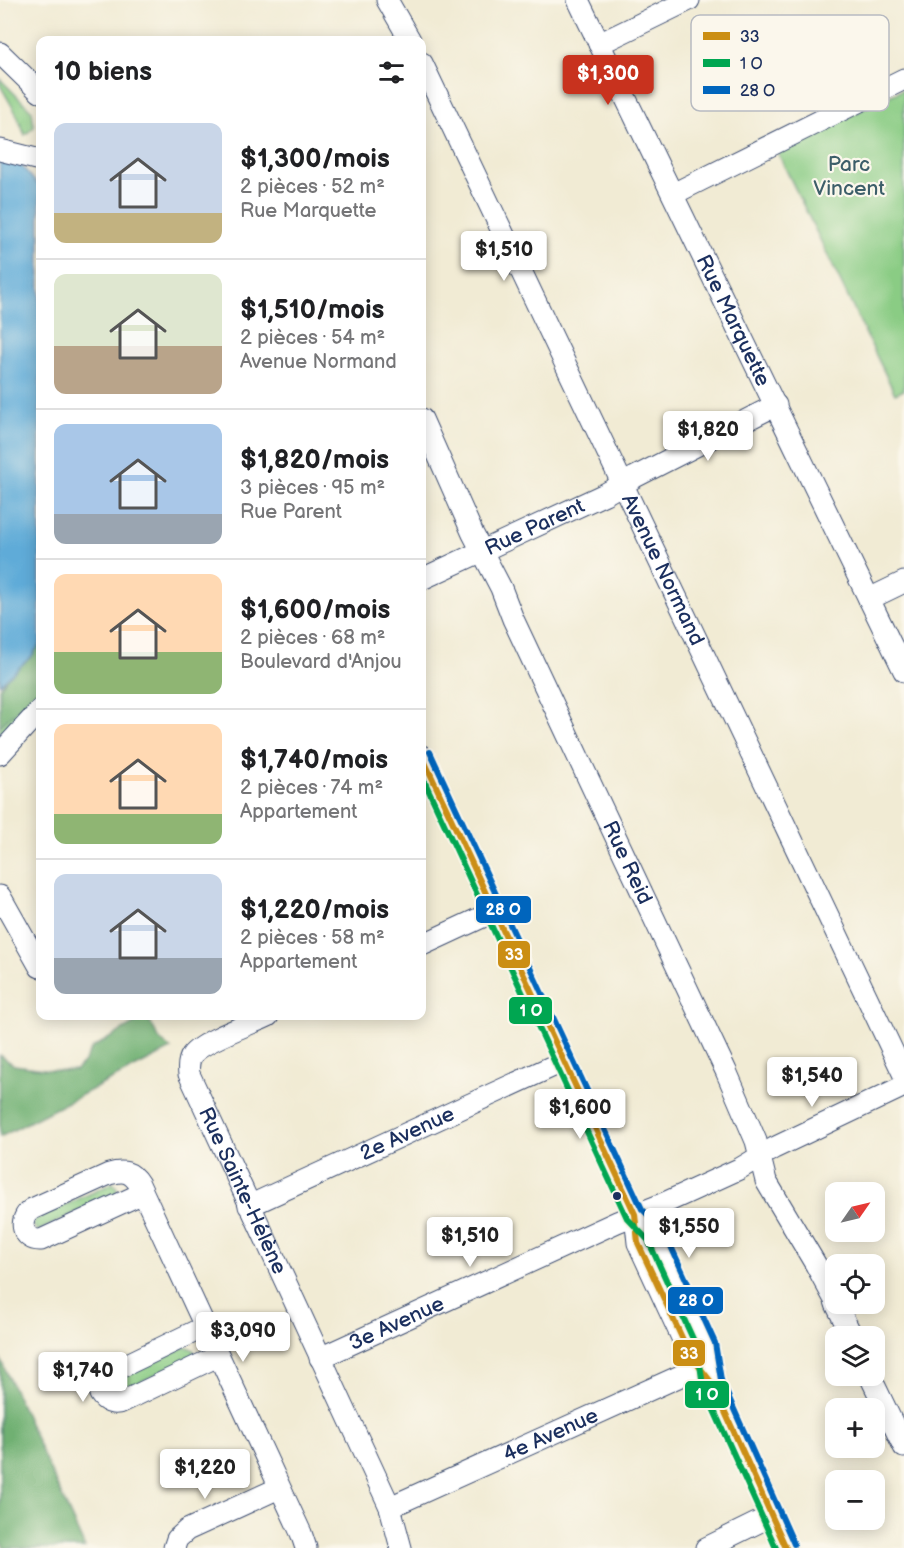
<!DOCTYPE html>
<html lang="fr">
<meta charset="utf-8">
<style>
:root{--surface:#fff;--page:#f2f2f2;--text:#202124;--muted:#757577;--line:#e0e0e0;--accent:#c8321e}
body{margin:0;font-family:"Balsamiq Sans",sans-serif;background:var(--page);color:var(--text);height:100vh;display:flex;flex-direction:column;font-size:22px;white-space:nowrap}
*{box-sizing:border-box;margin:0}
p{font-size:20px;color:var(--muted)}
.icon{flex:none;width:33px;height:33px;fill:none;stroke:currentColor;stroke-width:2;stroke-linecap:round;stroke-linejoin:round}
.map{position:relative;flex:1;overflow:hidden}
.side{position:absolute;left:36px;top:36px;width:390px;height:984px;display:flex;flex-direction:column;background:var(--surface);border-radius:12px;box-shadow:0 3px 15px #0003}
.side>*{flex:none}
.needle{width:39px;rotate:56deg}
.tools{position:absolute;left:825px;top:1182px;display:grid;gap:12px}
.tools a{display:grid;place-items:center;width:60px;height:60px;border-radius:12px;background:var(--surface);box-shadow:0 3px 15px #0003;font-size:30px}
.price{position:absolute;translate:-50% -51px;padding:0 14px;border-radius:6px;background:#fff;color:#222;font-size:20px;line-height:39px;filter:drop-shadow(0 2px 3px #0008)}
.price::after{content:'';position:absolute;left:50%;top:36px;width:18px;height:14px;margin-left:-9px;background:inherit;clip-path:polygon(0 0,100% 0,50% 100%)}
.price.selected{background:var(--accent);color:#fff}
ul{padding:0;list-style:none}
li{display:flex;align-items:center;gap:18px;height:150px;padding:0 18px}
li+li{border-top:2px solid var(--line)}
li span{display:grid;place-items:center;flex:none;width:168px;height:120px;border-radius:12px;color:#555}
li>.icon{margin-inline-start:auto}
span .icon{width:72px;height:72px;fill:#fffc;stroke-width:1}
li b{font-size:26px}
h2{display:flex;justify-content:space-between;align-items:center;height:72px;padding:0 18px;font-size:26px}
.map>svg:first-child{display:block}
.green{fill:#8acc84;stroke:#527e71;stroke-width:1.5}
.forest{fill:#6fb072;stroke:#457068;stroke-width:1.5}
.water{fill:#5fabd8;stroke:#3d6d9b;stroke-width:1.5}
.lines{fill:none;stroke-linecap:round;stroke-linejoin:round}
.minor-casing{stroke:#3b4b70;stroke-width:23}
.minor{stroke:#fff;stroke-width:21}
.bus-1-casing{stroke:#fbf7ec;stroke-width:10}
.bus-2-casing{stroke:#fbf7ec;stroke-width:10}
.bus-3-casing{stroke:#fbf7ec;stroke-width:10}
.bus-1{stroke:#cb8e13;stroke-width:6}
.bus-2{stroke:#00a651;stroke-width:6}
.bus-3{stroke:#0065bd;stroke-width:6}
.bus-dot{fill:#1b2f5e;stroke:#fbf7ec;stroke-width:2}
.labels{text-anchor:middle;stroke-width:4.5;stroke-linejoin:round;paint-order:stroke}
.park-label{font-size:21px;fill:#3c5e69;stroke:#fbf7ec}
.street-label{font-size:21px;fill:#1b2f5e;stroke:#fbf7ec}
.key{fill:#fbf7ec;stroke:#b8bbc1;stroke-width:1.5}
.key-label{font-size:16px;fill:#1b2f5e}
.line-badge{stroke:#fbf7ec;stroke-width:2}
.badge-label{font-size:16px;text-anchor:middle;font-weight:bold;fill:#fff}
</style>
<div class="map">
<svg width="904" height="1548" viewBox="0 0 904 1548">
<rect width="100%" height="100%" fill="#fbf7ec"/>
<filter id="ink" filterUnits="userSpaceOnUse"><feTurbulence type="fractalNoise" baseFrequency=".0167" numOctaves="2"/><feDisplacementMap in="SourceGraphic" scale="12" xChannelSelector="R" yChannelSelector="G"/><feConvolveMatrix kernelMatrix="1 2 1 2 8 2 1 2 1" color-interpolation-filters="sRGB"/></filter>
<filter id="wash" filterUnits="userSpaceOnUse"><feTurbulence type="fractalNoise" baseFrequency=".008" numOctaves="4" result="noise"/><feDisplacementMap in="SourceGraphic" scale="24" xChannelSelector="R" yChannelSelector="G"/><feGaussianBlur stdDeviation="1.35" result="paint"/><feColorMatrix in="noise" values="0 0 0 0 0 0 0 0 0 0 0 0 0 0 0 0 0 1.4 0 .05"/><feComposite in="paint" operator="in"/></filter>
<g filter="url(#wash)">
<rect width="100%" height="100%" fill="#f1ebd4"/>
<g class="green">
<polygon points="0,79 32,111 34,127 25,135 24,133 17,115 0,85"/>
<polygon points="904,89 904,390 895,394 777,151"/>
<polygon points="40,686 40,695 0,738 0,726 4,720"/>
<polygon points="113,1183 117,1188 117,1193 40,1230 36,1230 33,1224 35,1219"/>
<polygon points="184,1347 188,1347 194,1350 194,1356 191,1358 119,1392 110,1391 109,1385 112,1382"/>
</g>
<g class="forest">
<polygon points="40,643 40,688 0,726 0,688 8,677 32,656"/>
<polygon points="147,1016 160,1040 171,1049 0,1137 0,1055 14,1065 60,1071 76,1070 84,1062 92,1048"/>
<polygon points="0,1358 85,1548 4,1548 0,1540"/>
</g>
<polygon class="water" points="0,141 40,187 40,643 32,656 0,684"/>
</g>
<g filter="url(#ink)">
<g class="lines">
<defs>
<g id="minor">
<polyline points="387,0 410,40"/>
<path id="s1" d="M578 0 904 671"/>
<polyline points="599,44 689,0"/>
<polyline points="0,53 40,92"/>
<path id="s2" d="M422 63 904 1075"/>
<polyline points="0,150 40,160"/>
<polyline points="673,194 904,79"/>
<path id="s3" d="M422 419 473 534 501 588 513 619 726 1071 756 1141 766 1181 816 1265 836 1302"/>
<path id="s4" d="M422 579 605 494 635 477 776 405"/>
<polyline points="869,599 904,582"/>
<polyline points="0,754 40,710"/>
<polyline points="422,756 635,1214 638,1243 690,1355 712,1383 786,1548"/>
<polyline points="0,896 40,967"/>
<polyline points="422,945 493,912"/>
<path id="s5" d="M268 1016C251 1024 202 1041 192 1055 188 1061 188 1067 189 1074L390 1507 401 1548"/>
<path d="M143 1193 41 1240C22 1241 17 1219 32 1209L109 1174C123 1170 131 1171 139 1184L301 1533 306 1548"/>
<path id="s6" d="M249 1206 564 1061"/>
<polyline points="635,1214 656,1235 707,1347 711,1376"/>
<polyline points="836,1304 852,1336"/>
<path d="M204 1327 107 1374 100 1381V1394C105 1402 113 1405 122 1402L218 1356"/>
<path id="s7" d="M320 1358 617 1222 660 1205 739 1169 774 1148 904 1086"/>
<polyline points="870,1376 904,1447"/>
<path id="s8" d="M390 1507 709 1363"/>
<polyline points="174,1548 177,1539 187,1530 279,1488"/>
<polyline points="706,1548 771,1516"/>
</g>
</defs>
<use href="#minor" class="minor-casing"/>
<use href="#minor" class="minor"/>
<defs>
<polyline id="bus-1" points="422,756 635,1214 638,1243 690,1355 712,1383 786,1548"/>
<polyline id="bus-2" points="422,776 627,1218 648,1240 698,1350 703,1386 776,1548"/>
<polyline id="bus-3" points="430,752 642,1209 664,1231 715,1343 721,1380 794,1544"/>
</defs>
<use href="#bus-1" class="bus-1-casing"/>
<use href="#bus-2" class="bus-2-casing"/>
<use href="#bus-3" class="bus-3-casing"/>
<use href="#bus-1" class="bus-1"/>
<use href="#bus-2" class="bus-2"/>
<use href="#bus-3" class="bus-3"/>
</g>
</g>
<circle class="bus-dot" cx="617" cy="1196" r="5"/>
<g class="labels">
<g class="park-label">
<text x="849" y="171">Parc<tspan x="849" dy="24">Vincent</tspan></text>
</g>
<g class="street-label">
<text dy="7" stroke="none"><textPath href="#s1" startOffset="356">Rue Marquette</textPath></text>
<text dy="7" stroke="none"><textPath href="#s4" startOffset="124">Rue Parent</textPath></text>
<text dy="7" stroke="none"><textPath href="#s2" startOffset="561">Avenue Normand</textPath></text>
<text dy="7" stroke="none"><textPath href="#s3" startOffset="489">Rue Reid</textPath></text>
<text dy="7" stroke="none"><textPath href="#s6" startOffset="174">2e Avenue</textPath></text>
<text dy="7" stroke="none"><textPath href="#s5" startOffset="234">Rue Sainte-Hélène</textPath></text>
<text dy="7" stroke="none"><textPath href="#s7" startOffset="84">3e Avenue</textPath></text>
<text dy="7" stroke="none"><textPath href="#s8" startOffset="176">4e Avenue</textPath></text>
</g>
</g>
<rect x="691" y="15" width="198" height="96" rx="9" class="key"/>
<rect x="703" y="32" width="27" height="8" fill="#cb8e13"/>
<rect x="703" y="59" width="27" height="8" fill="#00a651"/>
<rect x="703" y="86" width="27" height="8" fill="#0065bd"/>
<g class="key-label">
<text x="740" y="42">33</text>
<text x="740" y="69">1 O</text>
<text x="740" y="96">28 O</text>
</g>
<g class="line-badge">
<rect x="475" y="895" width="57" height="29" rx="6" fill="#0065bd"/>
<rect x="497" y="940" width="34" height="29" rx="6" fill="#cb8e13"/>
<rect x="508" y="996" width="45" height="29" rx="6" fill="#00a651"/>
<rect x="667" y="1286" width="57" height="29" rx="6" fill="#0065bd"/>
<rect x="672" y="1339" width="34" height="28" rx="6" fill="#cb8e13"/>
<rect x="684" y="1380" width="46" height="29" rx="6" fill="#00a651"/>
</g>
<g class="badge-label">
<text x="503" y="915">28 O</text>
<text x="514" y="960">33</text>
<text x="531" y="1016">1 O</text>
<text x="696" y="1306">28 O</text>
<text x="689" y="1359">33</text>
<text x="707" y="1400">1 O</text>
</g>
</svg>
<div class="tools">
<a><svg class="needle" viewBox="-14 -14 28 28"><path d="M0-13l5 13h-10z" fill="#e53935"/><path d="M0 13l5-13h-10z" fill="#757577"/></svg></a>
<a><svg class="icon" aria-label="locate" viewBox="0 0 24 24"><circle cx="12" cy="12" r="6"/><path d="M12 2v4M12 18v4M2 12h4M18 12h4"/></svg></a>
<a><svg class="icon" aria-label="layers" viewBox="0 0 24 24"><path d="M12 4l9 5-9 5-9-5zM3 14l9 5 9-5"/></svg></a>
<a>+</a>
<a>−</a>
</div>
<b class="price selected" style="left:608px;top:106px">$1,300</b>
<b class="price" style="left:504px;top:282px">$1,510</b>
<b class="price" style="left:708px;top:462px">$1,820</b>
<b class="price" style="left:812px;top:1108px">$1,540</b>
<b class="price" style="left:580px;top:1140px">$1,600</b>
<b class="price" style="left:689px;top:1259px">$1,550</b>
<b class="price" style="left:470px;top:1268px">$1,510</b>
<b class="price" style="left:243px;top:1363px">$3,090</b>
<b class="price" style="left:83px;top:1403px">$1,740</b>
<b class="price" style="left:205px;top:1500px">$1,220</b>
<section class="side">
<h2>10 biens<svg class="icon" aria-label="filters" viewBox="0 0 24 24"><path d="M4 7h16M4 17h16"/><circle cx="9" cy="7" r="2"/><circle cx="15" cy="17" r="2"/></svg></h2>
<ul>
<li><span style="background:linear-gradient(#c9d6e8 75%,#c2b280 0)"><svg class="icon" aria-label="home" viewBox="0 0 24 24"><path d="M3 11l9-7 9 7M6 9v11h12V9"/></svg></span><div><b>$1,300/mois</b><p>2 pièces · 52 m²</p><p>Rue Marquette</p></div></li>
<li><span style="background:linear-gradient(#dfe7d0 60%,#b9a48a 0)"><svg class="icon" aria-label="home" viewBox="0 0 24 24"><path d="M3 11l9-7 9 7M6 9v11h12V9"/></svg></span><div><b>$1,510/mois</b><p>2 pièces · 54 m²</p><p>Avenue Normand</p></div></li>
<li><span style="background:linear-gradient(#a9c7e8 75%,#9aa5b1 0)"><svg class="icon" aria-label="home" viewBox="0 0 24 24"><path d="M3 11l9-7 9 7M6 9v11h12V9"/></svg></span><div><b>$1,820/mois</b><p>3 pièces · 95 m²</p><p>Rue Parent</p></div></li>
<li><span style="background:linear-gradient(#ffd9b3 65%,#8fb573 0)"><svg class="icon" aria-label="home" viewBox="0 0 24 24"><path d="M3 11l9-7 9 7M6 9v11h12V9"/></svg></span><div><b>$1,600/mois</b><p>2 pièces · 68 m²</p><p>Boulevard d'Anjou</p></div></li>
<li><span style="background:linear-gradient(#ffd9b3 75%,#8fb573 0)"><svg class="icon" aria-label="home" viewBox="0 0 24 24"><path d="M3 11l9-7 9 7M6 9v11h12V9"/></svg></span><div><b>$1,740/mois</b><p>2 pièces · 74 m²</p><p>Appartement</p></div></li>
<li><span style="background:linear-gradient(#c9d6e8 70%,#9aa5b1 0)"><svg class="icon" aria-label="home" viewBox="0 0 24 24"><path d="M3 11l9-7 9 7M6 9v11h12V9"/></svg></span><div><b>$1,220/mois</b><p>2 pièces · 58 m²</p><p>Appartement</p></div></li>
</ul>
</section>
</div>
